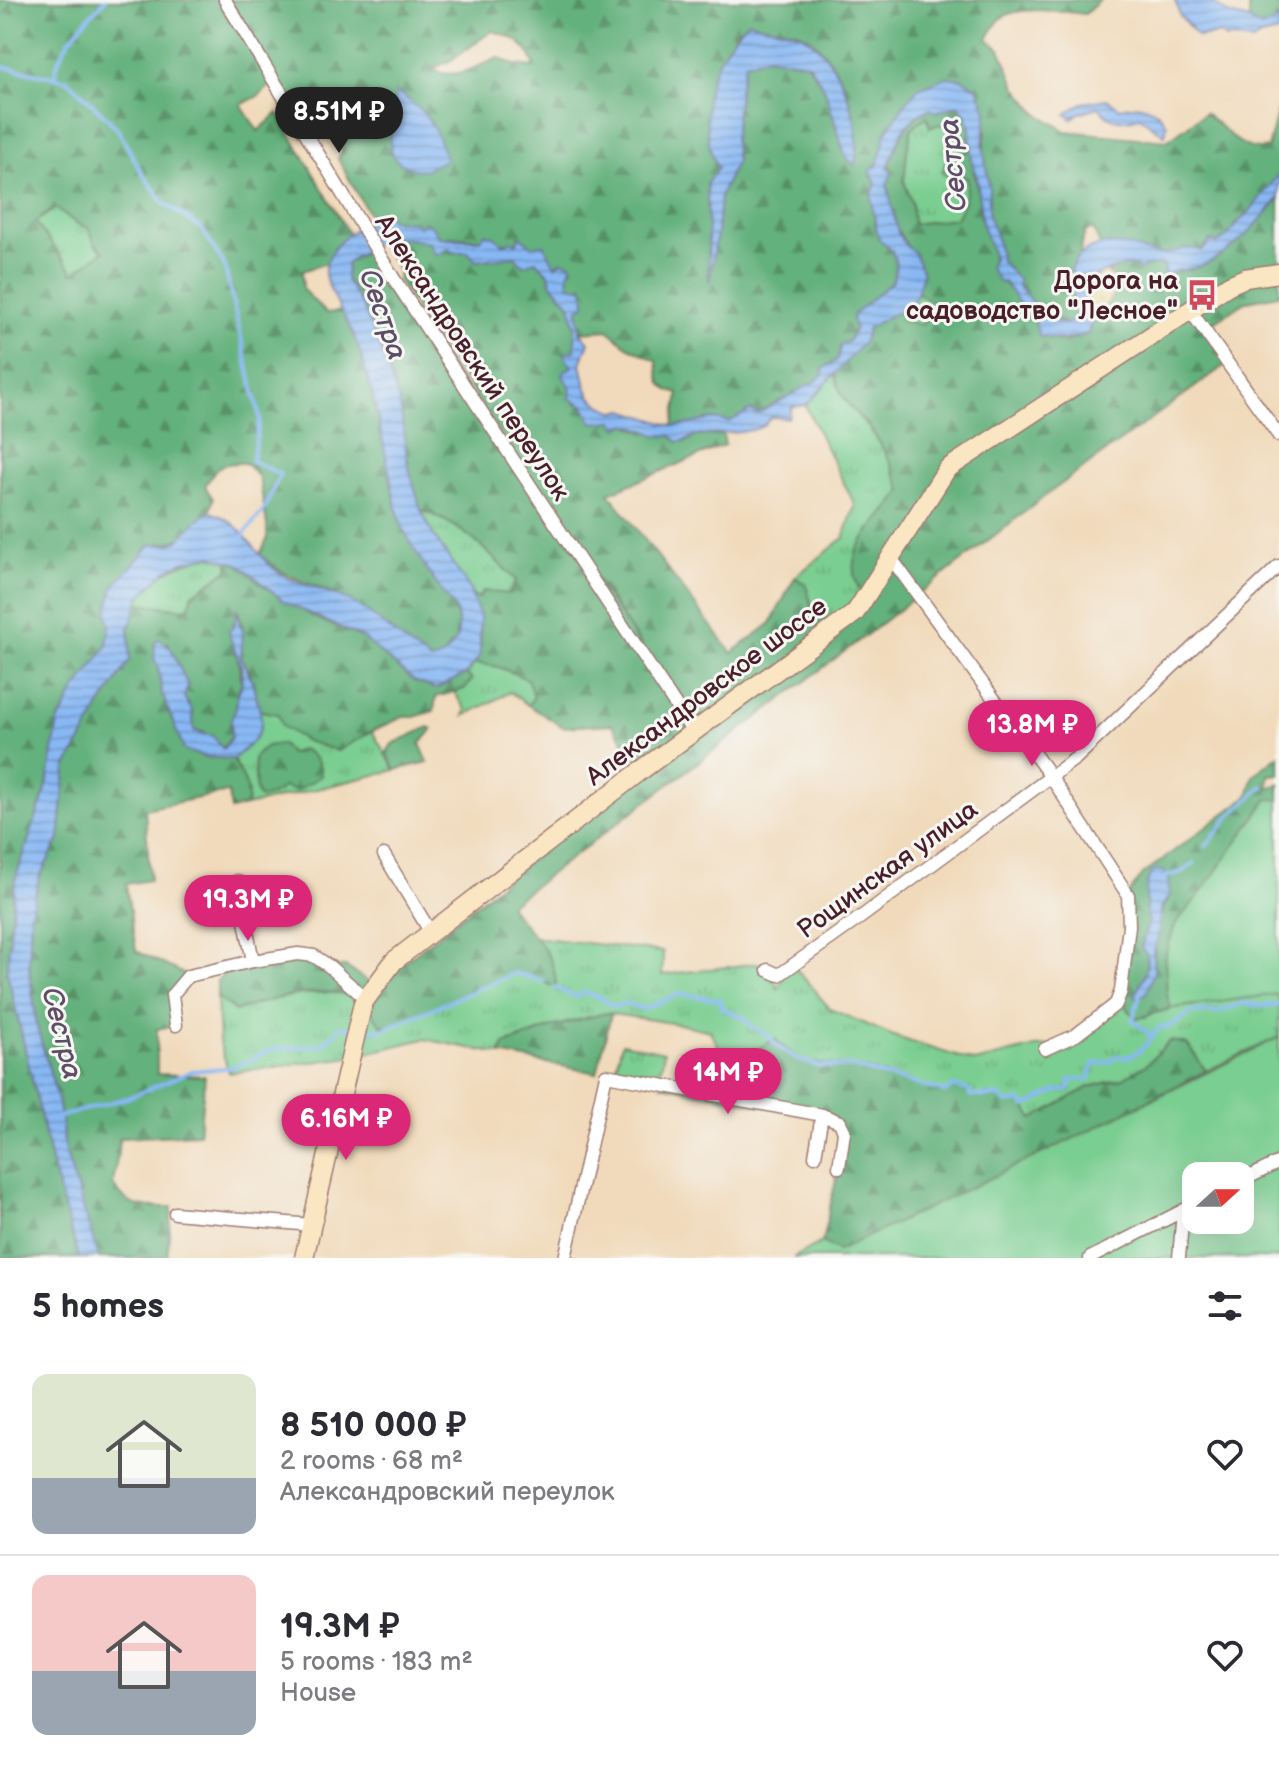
<!DOCTYPE html>
<meta charset="utf-8">
<style>
:root{--surface:#fff;--page:#f7f7f7;--text:#2b2b33;--muted:#7c7c81;--line:#e1e1e2;--accent:#db2777}
body{margin:0;font-family:"Balsamiq Sans",sans-serif;background:var(--page);color:var(--text);height:100vh;display:flex;flex-direction:column;font-size:30px;white-space:nowrap}
*{box-sizing:border-box;margin:0}
p{font-size:26px;color:var(--muted)}
.icon{flex:none;width:44px;height:44px;fill:none;stroke:currentColor;stroke-width:2;stroke-linecap:round;stroke-linejoin:round}
.map{position:relative;height:1258px;overflow:hidden}
.drawer{display:flex;flex-direction:column;background:var(--surface);flex:1}
.drawer>*{flex:none}
.needle{width:52px;rotate:69deg}
.controls{position:absolute;left:1182px;top:1162px;display:grid;gap:16px}
.controls a{display:grid;place-items:center;width:72px;height:72px;border-radius:16px;background:var(--surface);box-shadow:0 8px 32px #0002;font-size:40px}
.price{position:absolute;translate:-50% -68px;padding:0 18px;border-radius:28px;background:var(--accent);color:#fff;font-size:26px;line-height:52px;filter:drop-shadow(0 2px 4px #0008)}
.price::after{content:'';position:absolute;left:50%;top:48px;width:24px;height:18px;margin-left:-12px;background:inherit;clip-path:polygon(0 0,100% 0,50% 100%)}
.price.selected{background:#222;color:#fff}
ul{padding:0;list-style:none}
li{display:flex;align-items:center;gap:24px;height:200px;padding:0 32px}
li+li{border-top:2px solid var(--line)}
li span{display:grid;place-items:center;flex:none;width:224px;height:160px;border-radius:16px;color:#555}
li>.icon{margin-inline-start:auto}
span .icon{width:96px;height:96px;fill:#fffc;stroke-width:1}
li b{font-size:34px}
h2{display:flex;justify-content:space-between;align-items:center;height:96px;padding:0 32px;font-size:34px}
.map>svg:first-child{display:block}
.grass{fill:url(#grass-tufts);stroke:#62765e;stroke-width:2;fill-rule:evenodd}
.forest{fill:url(#forest-firs);stroke:#566853;stroke-width:2;fill-rule:evenodd}
.sand{fill:url(#sand-dots);stroke:#9c7c64;stroke-width:2}
.garden{fill:#7ace91;stroke:#62765e;stroke-width:2;fill-rule:evenodd}
.water{fill:url(#water-rules);stroke:#696c90;stroke-width:2}
.lines{fill:none;stroke-linecap:round;stroke-linejoin:round}
.stream{stroke:#88b8f4;stroke-width:4}
.street-casing{stroke:#9e7c73;stroke-width:15}
.secondary-casing{stroke:#9e7c73;stroke-width:21}
.street{stroke:#fff;stroke-width:12}
.secondary{stroke:#fbe6c3;stroke-width:18}
.labels{text-anchor:middle;stroke-width:6;stroke-linejoin:round;paint-order:stroke}
.poi-label{font-size:26px;font-weight:bold;fill:#4a1f2b;stroke:#f6f6f2;text-anchor:end}
.street-label{font-size:26px;fill:#4a1f2b;stroke:#f6f6f2}
.water-label{font-size:28px;font-style:italic;fill:#5d4d67;stroke:#f6f6f2}
</style>
<div class="map">
<svg width="1279" height="1258" viewBox="0 0 1279 1258">
<defs>
<pattern id="grass-tufts" width="24" height="20" patternUnits="userSpaceOnUse" patternTransform="scale(2)"><rect width="24" height="20" fill="#7ace91"/><path d="M3 7l-1-3M5 7V3M7 7l1-3M15 17l-1-3M17 17v-4M19 17l1-3" fill="none" stroke="#6bb07d"/></pattern>
<pattern id="forest-firs" width="22" height="20" patternUnits="userSpaceOnUse" patternTransform="scale(2)"><rect width="22" height="20" fill="#63b17b"/><path d="M5 1l3.5 6h-7zM16 11l3.5 6h-7z" fill="#548f65"/></pattern>
<pattern id="sand-dots" width="8" height="8" patternUnits="userSpaceOnUse" patternTransform="scale(2)"><rect width="8" height="8" fill="#eeda9e"/><path d="M2 2h.1M6 6h.1" fill="none" stroke="#cebb88" stroke-width="1.8" stroke-linecap="round"/></pattern>
<pattern id="water-rules" width="6" height="5" patternUnits="userSpaceOnUse" patternTransform="scale(2)"><rect width="6" height="5" fill="#88b8f4"/><path d="M0 2.5h6" fill="none" stroke="#7195c6"/></pattern>
</defs>
<rect width="100%" height="100%" fill="#f6f6f2"/>
<filter id="ink" filterUnits="userSpaceOnUse"><feTurbulence type="fractalNoise" baseFrequency=".0125" numOctaves="2"/><feDisplacementMap in="SourceGraphic" scale="16" xChannelSelector="R" yChannelSelector="G"/><feConvolveMatrix kernelMatrix="1 2 1 2 8 2 1 2 1" color-interpolation-filters="sRGB"/></filter>
<filter id="wash" filterUnits="userSpaceOnUse"><feTurbulence type="fractalNoise" baseFrequency=".006" numOctaves="4" result="noise"/><feDisplacementMap in="SourceGraphic" scale="32" xChannelSelector="R" yChannelSelector="G"/><feGaussianBlur stdDeviation="1.8" result="paint"/><feColorMatrix in="noise" values="0 0 0 0 0 0 0 0 0 0 0 0 0 0 0 0 0 1.4 0 .05"/><feComposite in="paint" operator="in"/></filter>
<g filter="url(#wash)">
<rect width="100%" height="100%" fill="#f1dabb"/>
<g class="grass">
<polygon points="927,115 953,132 970,138 969,151 947,159 957,177 968,177 965,203 957,218 912,225 912,204 904,181 907,150 912,128"/>
<polygon points="56,208 76,223 90,228 105,251 74,274 35,222"/>
<polygon points="917,292 936,305 922,325 902,321 899,310 910,305"/>
<path d="M835 372C838 401 859 413 874 435 887 453 895 471 902 491L888 511 865 597 834 628 813 610 806 585 795 577 844 538 855 505 805 405Z"/>
<path d="M421 510C465 526 483 548 516 580L509 594 483 591 479 598 471 595 434 536Z"/>
<path d="M210 556 228 561V570L193 594 189 606 183 609 138 603C149 574 183 562 210 556Z"/>
<polygon points="475,663 499,667 528,679 534,697 528,705 510,692 464,716 466,710 454,692 464,689 472,680 466,674"/>
<path d="M257 710 278 714 337 751 372 731 395 770 246 806C252 788 240 776 233 759L248 746 261 725ZM282 744 290 754 284 787 272 795 257 793 254 757 267 746Z"/>
<path d="M534 937 663 952 662 975 758 963 768 970 767 976 775 981 778 989 783 979 782 973 792 964 830 1009 896 1037 975 1062 1035 1047 1051 1046 1076 1035 1121 991 1145 1017 1160 1010 1276 994 1279 999V1037L1206 1071 1187 1044 1170 1041 1146 1065 1122 1079 1089 1087 1033 1119 1023 1105 1007 1103 1004 1099 970 1096 969 1090 953 1086 945 1092C917 1084 888 1074 860 1068 820 1060 808 1074 775 1039L738 1060 720 1049 710 1031 685 1025 606 1013 555 1026 504 1044 500 1054 424 1039 350 1057 229 1073 219 1041 217 997 235 1011C267 1000 338 980 364 1004 372 1011 378 1021 384 1029L515 973 541 980 542 946Z"/>
<polygon points="622,1043 664,1052 660,1075 616,1066"/>
</g>
<g class="forest">
<path d="M0 0H1100L1085 14C1066 12 1017 5 1002 18 996 22 991 32 987 39L1000 49 1016 87 1037 113 1066 131 1167 141 1205 113C1225 128 1242 155 1268 148L1279 106V174L1246 216 1234 226 1232 233 1217 243 1210 241 1201 251C1185 250 1179 251 1164 254 1147 258 1125 242 1101 247L1093 229 1086 231 1081 244 1080 255C1064 270 1074 298 1076 317L1073 322 1067 324 1036 309 1018 286 1019 280 1001 261 996 235 989 218V186L983 158 986 131 977 88 905 104 887 131 880 160 870 173 876 184 871 196 876 228 879 238 892 251 896 264 893 281 854 314 852 319 855 328 848 342 841 344 837 360 823 369V374L817 380 756 414 746 412 742 417 729 422C710 414 692 427 673 426L679 394C658 388 659 381 657 361L627 346 608 330 580 332 578 309 584 301V288L568 285V274L572 267 562 261 555 266 519 236 517 243C497 246 465 233 445 238L437 236 424 222 419 228 415 222 392 220 379 214 372 220 338 159 343 148 323 126 305 134 273 83 260 95 241 105 258 131 278 113 349 234 334 248 327 263 302 271 303 290 326 313 343 311 356 339 373 396 400 521 439 587 456 610 458 623 455 643 440 659 431 661C403 643 381 619 351 602 318 583 287 583 260 554L267 540V524L259 477 245 463C220 462 218 465 205 486L213 499 210 512C190 524 183 545 159 543L111 624 107 646 75 691 58 722 47 786 15 880 7 971 54 1174 79 1258H0ZM749 21C765 29 782 27 798 32 824 42 849 86 852 113 853 126 847 143 845 156L825 90 807 63 766 57 745 63 739 90 734 140 736 162 720 196 717 234 709 276 707 183 719 168 709 85 737 31ZM492 31C515 37 527 43 535 67L515 65 499 58C479 65 451 83 432 68 455 62 472 44 492 31ZM56 208 76 223 89 228 95 244 104 251 74 273 35 222Z"/>
<path d="M1243 0H1279C1279 16 1279 24 1261 28L1249 20V5Z"/>
<path d="M959 105C977 128 967 147 974 171 978 185 979 199 980 214 982 233 998 250 991 268L1018 300 1046 337 1065 342 1089 333C1092 315 1114 300 1119 281L1105 270C1114 267 1150 262 1159 264 1163 265 1166 268 1170 269 1212 278 1255 227 1279 198V295L1247 301 1203 329 1228 363 1049 493 869 633 509 905C529 935 557 950 556 988L541 980 515 973 384 1029C377 1021 372 1011 364 1004 338 979 266 1000 235 1011L217 997V981L231 966 298 954 330 967H346L375 986 643 769 612 724 563 727 528 705 534 697 527 679 499 667 475 663C487 644 478 614 471 595L479 598 483 591 509 594 516 580C483 548 465 526 421 510L408 465 400 404 378 342 362 305 346 279V264L368 250 386 281 393 282 693 723 397 279 399 272 380 241C398 233 412 239 430 243L433 253 440 254 449 248 453 251 468 252 477 261 515 256 521 261H536L549 274 552 284 570 304 575 326V351L572 352V366L566 381 570 384 576 403 583 405 591 416 627 424 639 430 650 431 655 435 671 436 685 442 696 436 723 435 725 445 609 493 732 653 771 623 795 577 806 585 813 610 829 621 865 598C832 554 878 526 902 491 894 470 887 453 874 434 859 413 838 401 835 372L863 343 868 328 899 310 902 321 922 325 936 305 917 292 923 273 895 226 887 184 892 174 888 167C899 142 900 123 930 109L937 112ZM927 116 930 127 941 124 969 139V151L947 159 942 173 951 178 968 177C967 193 964 204 956 218L913 224 912 204 904 181 907 150 912 128Z"/>
<path d="M228 561 239 564 265 587 314 617 363 638 414 681 436 689 466 674 472 680 464 689 436 697 434 711 414 717H403L372 731 338 751 306 741 282 726 278 714 257 710C257 694 252 671 241 659L243 629 238 610 232 629 242 682 238 691 235 715 231 719V738L222 749 203 732 194 731 192 710 184 697 188 686 168 643 158 666 162 694 184 750 205 757 233 759C241 777 252 786 246 806L231 810 228 792 145 809 150 880 126 884 136 951 188 976 173 991 176 1025 157 1029V1074L205 1076 199 1134 120 1138 113 1185C132 1212 142 1206 172 1207L167 1258H99L65 1151 59 1104 37 1027 29 965 31 912 39 878 59 839 66 768 99 708 130 660 129 628 138 603 183 609 189 607 193 594 228 570Z"/>
<polygon points="429,727 433,729 420,744 428,762 395,770 388,756 385,755 392,744"/>
<path d="M282 744 290 754 302 749C313 754 322 764 321 776L296 791 284 787 272 795 260 798 256 793 254 757 266 746Z"/>
<path d="M1279 755V774L1269 775 1268 788 1279 784V800H1267L1198 897 1176 923 1165 956 1167 994 1171 1008 1137 1019 1126 1007 1121 991 1128 895 1143 874 1248 796 1254 775ZM1152 872 1168 900C1157 913 1153 956 1154 973L1135 995 1146 972 1147 955 1141 947 1149 920 1147 882Z"/>
<polygon points="606,1013 611,1014 597,1073 500,1054 504,1045 555,1026"/>
<path d="M775 1039C808 1074 820 1060 860 1068 888 1074 916 1084 944 1092L953 1086 969 1090 970 1096 975 1097C986 1092 999 1095 1008 1103L1021 1101 1033 1119 1089 1087 1121 1079 1146 1065 1170 1041 1187 1044 1206 1071 1069 1141 838 1251 822 1242 839 1167 840 1122 662 1085 720 1049 738 1060Z"/>
</g>
<polygon class="sand" points="1105,270 1121,284 1096,320 1083,289"/>
<g class="garden">
<polygon points="1268,799 1279,800 1279,994 1171,1008 1167,994 1165,956 1176,923 1198,897"/>
<path d="M1279 1037V1258H793L822 1242 838 1251 1068 1141ZM1196 1176H1240V1220H1196Z"/>
</g>
<g class="water">
<polygon points="1175,0 1209,0 1230,15 1249,20 1261,28 1277,21 1279,18 1279,32 1258,37 1253,42 1235,38 1225,39 1221,34 1198,37 1180,16"/>
<path d="M749 21C766 29 786 27 802 35 838 53 867 129 854 165L845 156 825 90 808 63 767 57 745 63 739 90 734 140 736 162 720 196 717 234 709 282 707 183 718 168C706 150 704 107 709 86 714 64 732 36 749 21Z"/>
<path d="M947 77 962 79 977 88 987 111 983 145 989 186V217L996 235 1001 261 1019 280 1018 286C1029 298 1059 339 1076 317 1070 306 1074 298 1072 287 1065 254 1094 241 1124 245 1136 247 1147 254 1160 254 1174 254 1187 244 1202 251L1211 241 1217 243C1232 237 1233 223 1246 216L1279 174V198C1257 225 1235 251 1203 265 1190 271 1178 267 1167 275L1163 273 1165 268 1162 264 1147 266 1139 270 1135 265C1113 269 1099 270 1083 289L1096 320 1089 328V333C1069 341 1060 341 1039 336L1035 321 1027 315 1004 282 1000 283 990 268 994 258 982 225 977 177C965 153 979 131 959 105L936 112 930 109C899 123 899 142 888 167L892 174 887 184 898 233 906 246 914 252 923 273 916 297 910 305 868 328 863 343 812 399 805 405 792 407 788 418 771 417C768 419 767 423 764 425 754 434 709 433 696 436 688 438 686 442 678 442L671 436 655 435C648 429 636 429 627 424L618 428 613 421 593 423 583 405 569 398C574 388 568 384 563 376L564 371 572 367 565 356 566 352 575 351V326L570 304 552 284 549 274 536 261 523 265 515 256 476 261 468 252H453L449 248 440 254 433 253 430 243C388 233 381 238 347 263L346 280 362 305 378 342 400 404 408 465 421 510 434 536 468 586 480 617V656L466 674 436 689 414 681 363 638 285 602 239 564 210 556 183 562 166 571 140 597 129 628 130 660 99 708 66 768 59 839 39 878 31 912 29 965 37 1027 59 1104 65 1151 99 1258H79L54 1174 7 971 15 880 47 786 58 722 75 691 107 646 110 624 107 615 113 587 150 545 170 544 179 540 196 521 210 512C241 520 251 549 273 568 294 586 327 589 352 602 381 619 403 643 431 661 452 656 462 635 457 614 454 604 445 597 440 589 428 572 406 538 400 520 394 503 392 483 388 466 379 424 371 381 356 341 350 323 322 283 325 269 329 244 362 221 385 212L392 220 415 222 419 227 425 222 435 229 437 236C450 240 466 239 481 240L485 233 494 236 504 245 511 241 517 243 519 236 532 246 544 244 555 266 562 261 572 264 568 274 569 285 584 288 585 305 578 309 580 332 589 342 581 364 586 387 591 397 602 406 616 412 624 410 673 426C692 427 710 414 729 422L751 410 757 414 817 380 823 374V369L837 360 841 344 848 342 855 328 852 319 854 314 893 281 896 264 892 251 879 239 876 228 871 196 876 184 870 170 877 166 887 131 905 104 918 88Z"/>
<path d="M395 91C429 112 433 122 446 159 432 168 422 174 405 166 383 155 391 136 394 116 395 108 395 99 395 91Z"/>
<path d="M1107 99 1120 108C1141 102 1155 106 1167 124L1165 135 1140 117C1122 122 1110 123 1099 107L1079 113 1072 119 1066 114 1082 103Z"/>
<path d="M237 608 239 623 243 629 241 659C249 667 263 714 261 725 258 740 244 750 233 759L205 757 184 750 162 694 158 666 154 659 155 642 160 639 171 648 188 686 184 697 192 710 194 731 213 736 223 749 231 738V719C237 711 236 704 238 694 239 690 242 686 242 682 245 664 231 648 229 631L234 626Z"/>
<polygon points="1160,870 1172,876 1168,881 1170,895 1161,908 1158,938 1153,952 1154,972 1147,992 1139,999 1135,995 1146,972 1147,955 1141,948 1149,920 1146,913 1146,892 1147,882 1152,871"/>
</g>
<g class="lines">
<g class="stream">
<polyline points="0,66 68,80 117,128 142,173 164,203 201,228 224,264 260,418 252,461 280,474 265,508 242,537"/>
<path d="M54 78C59 44 83 24 105 0"/>
<polyline points="1206,846 1228,818 1263,786"/>
<polyline points="1167,876 1182,872 1194,863"/>
<path d="M554 987 576 997 584 992 603 999 614 1007 626 1003 643 1009 680 994 721 1000V1008L745 1018 752 1027 765 1033 780 1048 799 1060 819 1066 853 1067 945 1092 953 1086 969 1090 970 1096H999L1007 1103 1021 1101 1025 1107 1056 1091 1069 1090 1070 1080 1089 1079 1094 1064 1111 1062 1113 1058 1121 1056 1125 1058C1149 1048 1144 1044 1160 1027L1170 1026 1192 1012H1217L1244 1003 1261 1006 1279 1005"/>
<polyline points="1140,995 1133,1020 1151,1036"/>
<polyline points="363,1029 382,1030 515,973 544,981"/>
<polyline points="55,1118 127,1098 192,1071 235,1067 273,1049 323,1045 340,1027 351,1028"/>
</g>
</g>
</g>
<g filter="url(#ink)">
<g class="lines">
<defs>
<g id="street">
<polyline points="225,0 394,279 693,732"/>
<polyline points="1190,310 1279,436"/>
<polyline points="891,558 1051,777 1128,895 1129,926 1121,991 1116,1004 1076,1035 1045,1049"/>
<polyline points="384,855 431,933"/>
<polyline points="237,881 253,961"/>
<polyline points="768,970 779,975 861,917 1076,758 1279,566"/>
<polyline points="176,1025 172,995 188,976 253,961 298,954 314,956 330,967 366,999"/>
<polyline points="815,1156 822,1115"/>
<polyline points="1240,1182 1279,1162"/>
<polyline points="175,1213 311,1225"/>
<polyline points="565,1258 606,1075 822,1115 840,1122 844,1132 839,1167"/>
<polyline points="1090,1258 1196,1204"/>
<polyline points="1179,1258 1183,1211"/>
</g>
<polyline id="secondary" points="304,1258 363,1003 394,961 643,769 855,613 947,469 1229,285 1245,278 1279,273"/>
</defs>
<use href="#street" class="street-casing"/>
<use href="#secondary" class="secondary-casing"/>
<use href="#street" class="street"/>
<use href="#secondary" class="secondary"/>
</g>
</g>
<defs>
<symbol id="bus-bare" viewBox="-9 -9 18 18"><path d="M-5-6H5V4H4V6H2V4H-2V6H-4V4H-5ZM-3.5-4V0h7V-4ZM-3.5 1.2v1.5H-2V1.2ZM2 1.2v1.5H3.5V1.2Z" fill="#d1495b" stroke="#f6f6f2" stroke-width="2.5" paint-order="stroke"/></symbol>
</defs>
<g fill-rule="evenodd">
<use href="#bus-bare" x="1180" y="273" width="44" height="44"/>
</g>
<g class="labels">
<g class="poi-label">
<text x="1178" y="289">Дорога на<tspan x="1178" dy="30">садоводство "Лесное"</tspan></text>
</g>
<g class="street-label">
<text transform="translate(473 357) rotate(57)" y="9">Александровский переулок</text>
<text transform="translate(706 691) rotate(-37)" y="9">Александровское шоссе</text>
<text transform="translate(887 869) rotate(-36)" y="9">Рощинская улица</text>
</g>
<g class="water-label">
<text transform="translate(952 165) rotate(-95)" y="10">Сестра</text>
<text transform="translate(384 314) rotate(71)" y="10">Сестра</text>
<text transform="translate(63 1033) rotate(76)" y="10">Сестра</text>
</g>
</g>
</svg>
<div class="controls">
<a><svg class="needle" viewBox="-14 -14 28 28"><path d="M0-13l5 13h-10z" fill="#e53935"/><path d="M0 13l5-13h-10z" fill="#7c7c81"/></svg></a>
</div>
<b class="price selected" style="left:339px;top:155px">8.51M ₽</b>
<b class="price" style="left:1032px;top:768px">13.8M ₽</b>
<b class="price" style="left:248px;top:943px">19.3M ₽</b>
<b class="price" style="left:728px;top:1116px">14M ₽</b>
<b class="price" style="left:346px;top:1162px">6.16M ₽</b>
</div>
<section class="drawer">
<h2>5 homes<svg class="icon" aria-label="filters" viewBox="0 0 24 24"><path d="M4 7h16M4 17h16"/><circle cx="9" cy="7" r="2"/><circle cx="15" cy="17" r="2"/></svg></h2>
<ul>
<li><span style="background:linear-gradient(#dfe7d0 65%,#9aa5b1 0)"><svg class="icon" aria-label="home" viewBox="0 0 24 24"><path d="M3 11l9-7 9 7M6 9v11h12V9"/></svg></span><div><b>8 510 000 ₽</b><p>2 rooms · 68 m²</p><p>Александровский переулок</p></div><svg class="icon" aria-label="heart" viewBox="0 0 24 24"><path d="M12 20l-8-8c-3-5 5-10 8-4 3-6 11-1 8 4z"/></svg></li>
<li><span style="background:linear-gradient(#f6c9c9 60%,#9aa5b1 0)"><svg class="icon" aria-label="home" viewBox="0 0 24 24"><path d="M3 11l9-7 9 7M6 9v11h12V9"/></svg></span><div><b>19.3M ₽</b><p>5 rooms · 183 m²</p><p>House</p></div><svg class="icon" aria-label="heart" viewBox="0 0 24 24"><path d="M12 20l-8-8c-3-5 5-10 8-4 3-6 11-1 8 4z"/></svg></li>
</ul>
</section>
